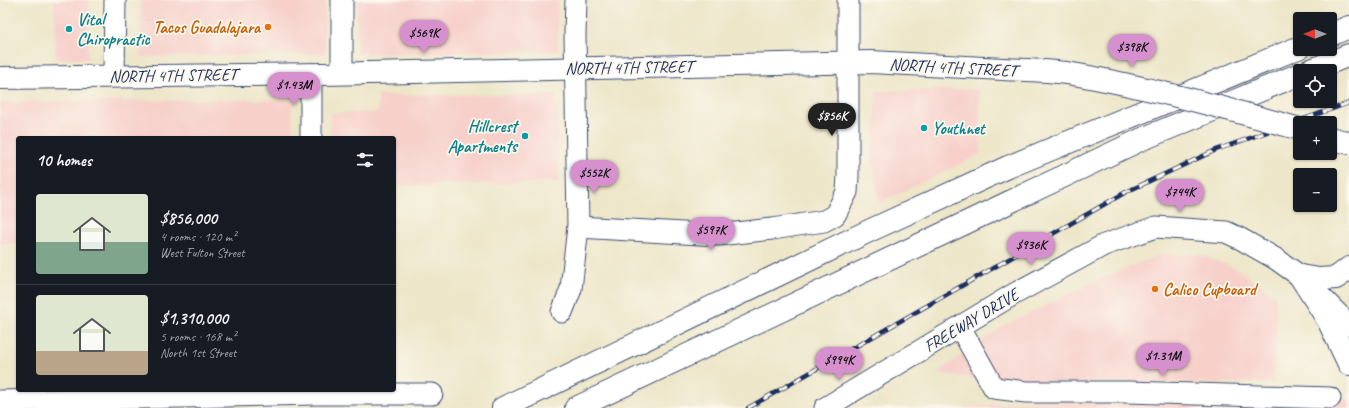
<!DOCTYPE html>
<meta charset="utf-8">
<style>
:root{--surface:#171b24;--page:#20242c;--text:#f1f3f6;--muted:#9ea1a6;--line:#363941;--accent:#d690ce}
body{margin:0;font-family:Caveat,sans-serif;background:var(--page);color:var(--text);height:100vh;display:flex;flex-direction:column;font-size:15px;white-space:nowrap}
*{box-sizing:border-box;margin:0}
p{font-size:13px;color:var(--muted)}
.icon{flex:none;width:22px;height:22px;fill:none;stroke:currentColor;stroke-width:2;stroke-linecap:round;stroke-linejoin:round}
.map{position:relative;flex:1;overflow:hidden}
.details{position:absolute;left:16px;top:136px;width:380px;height:256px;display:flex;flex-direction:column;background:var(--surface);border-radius:4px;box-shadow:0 1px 3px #0004}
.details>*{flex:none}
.needle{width:26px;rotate:270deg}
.tools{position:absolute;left:1293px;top:12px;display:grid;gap:8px}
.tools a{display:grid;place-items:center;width:44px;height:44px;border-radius:4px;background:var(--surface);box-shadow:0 1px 3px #0004;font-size:20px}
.price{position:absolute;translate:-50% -34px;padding:0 9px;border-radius:14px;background:var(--accent);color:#111;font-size:13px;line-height:26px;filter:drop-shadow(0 1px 2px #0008)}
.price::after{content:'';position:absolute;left:50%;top:24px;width:12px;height:9px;margin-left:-6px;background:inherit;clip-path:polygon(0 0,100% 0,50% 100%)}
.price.selected{background:#222;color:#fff}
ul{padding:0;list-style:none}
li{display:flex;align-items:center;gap:12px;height:100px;padding:0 20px}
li+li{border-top:1px solid var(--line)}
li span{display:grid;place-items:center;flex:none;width:112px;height:80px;border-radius:4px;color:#555}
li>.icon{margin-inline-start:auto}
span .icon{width:48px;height:48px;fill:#fffc;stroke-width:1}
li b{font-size:17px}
h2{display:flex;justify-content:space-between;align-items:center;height:48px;padding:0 20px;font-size:17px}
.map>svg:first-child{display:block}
.built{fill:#f7d0ca}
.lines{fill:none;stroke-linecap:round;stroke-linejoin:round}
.minor-casing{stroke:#3a4a6e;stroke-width:23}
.major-casing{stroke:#3a4a6e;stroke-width:24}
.highway-casing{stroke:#3a4a6e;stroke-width:24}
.minor{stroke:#fff;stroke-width:21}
.major{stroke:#fff;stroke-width:22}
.highway{stroke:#fff;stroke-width:22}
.rail-casing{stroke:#1b2f5e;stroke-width:4.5}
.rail{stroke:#fbf7ec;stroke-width:3;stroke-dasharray:9;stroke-linecap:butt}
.major-bridge-casing{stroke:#3a4a6e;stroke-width:24;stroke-linecap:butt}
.major-bridge{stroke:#fff;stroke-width:22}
.food-dot{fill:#e8710a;stroke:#fbf7ec;stroke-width:1.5}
.culture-dot{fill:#0f9aa8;stroke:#fbf7ec;stroke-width:1.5}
.labels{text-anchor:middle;stroke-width:3.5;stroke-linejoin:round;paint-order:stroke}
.culture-label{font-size:17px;font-weight:bold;fill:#0d838f;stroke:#fbf7ec;text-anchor:start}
.food-label{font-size:17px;font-weight:bold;fill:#c56008;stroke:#fbf7ec;text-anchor:end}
.street-label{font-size:17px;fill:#1b2f5e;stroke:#fbf7ec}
</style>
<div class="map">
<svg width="1349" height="408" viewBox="0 0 1349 408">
<rect width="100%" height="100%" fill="#fbf7ec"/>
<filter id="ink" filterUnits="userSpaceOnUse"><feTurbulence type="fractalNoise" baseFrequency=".025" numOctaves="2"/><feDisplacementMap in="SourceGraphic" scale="8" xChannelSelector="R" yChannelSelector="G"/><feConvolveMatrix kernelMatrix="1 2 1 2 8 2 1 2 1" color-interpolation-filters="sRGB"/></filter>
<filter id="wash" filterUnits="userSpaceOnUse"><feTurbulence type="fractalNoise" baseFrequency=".012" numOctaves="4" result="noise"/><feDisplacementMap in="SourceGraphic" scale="16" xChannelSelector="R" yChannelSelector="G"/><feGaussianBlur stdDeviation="0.9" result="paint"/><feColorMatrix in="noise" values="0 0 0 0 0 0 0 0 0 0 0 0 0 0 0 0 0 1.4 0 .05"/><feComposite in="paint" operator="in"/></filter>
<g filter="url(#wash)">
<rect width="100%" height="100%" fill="#ede6c9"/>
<g class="built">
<polygon points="54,0 89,0 88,59 56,59"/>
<polygon points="141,0 325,0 325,54 140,57"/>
<polygon points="357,0 558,0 558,51 357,54"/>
<polygon points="979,89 981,154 879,203 873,162 876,91"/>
<polygon points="378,95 556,95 559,182 394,186 394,138 330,138 330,113 378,112"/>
<polygon points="292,99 293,138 18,138 18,244 0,244 0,102"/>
<polygon points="1162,254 1200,255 1235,268 1276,296 1276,320 1274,383 1013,383 936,373 1005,325 1109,275"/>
<polygon points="1061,397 1349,399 1349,408 961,408"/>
</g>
</g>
<g filter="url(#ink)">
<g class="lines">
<defs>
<g id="minor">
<polyline points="342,0 342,73"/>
<polyline points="311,74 311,138"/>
<polyline points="114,76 115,0"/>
<polyline points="578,227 718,235 772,229 824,221 835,215 847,192 848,176 848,0"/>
<polyline points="562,312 571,289 578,227 575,34 576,0"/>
<polyline points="960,327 994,388 1026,392 1127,392 1330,398"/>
<polyline points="0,401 314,394 432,394"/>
<polyline points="825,408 1014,294 1104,245 1156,227 1226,232 1241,239 1276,259 1300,276 1349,325"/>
</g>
<g id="major">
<polyline points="0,78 324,74 871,62 1003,69"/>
<polyline points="1330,138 1349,143"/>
<polyline points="1300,276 1328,320 1349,364"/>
<polyline points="1300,276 1319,279 1336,278 1349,268"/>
</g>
<g id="highway">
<polyline points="1330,35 1349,27"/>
<polyline points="1309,71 1349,55"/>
<polyline points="503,408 871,230 1008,167 1300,47"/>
<polyline points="576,408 1140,140 1300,74"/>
</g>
</defs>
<use href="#minor" class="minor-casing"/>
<use href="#major" class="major-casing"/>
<use href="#highway" class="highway-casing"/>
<use href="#minor" class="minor"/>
<use href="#major" class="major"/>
<use href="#highway" class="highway"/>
<defs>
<polyline id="rail" points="748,408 1126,192 1216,150 1349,103"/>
</defs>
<use href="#rail" class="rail-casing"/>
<use href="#rail" class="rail"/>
<defs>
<path id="major-bridge" d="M1003 69C1024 70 1046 70 1067 73 1145 86 1224 108 1300 129"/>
</defs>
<use href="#major-bridge" class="major-bridge-casing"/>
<use href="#major-bridge" class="major-bridge"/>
</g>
</g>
<g class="food-dot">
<circle cx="268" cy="27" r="4"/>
<circle cx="1155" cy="289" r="4"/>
</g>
<g class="culture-dot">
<circle cx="69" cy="29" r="4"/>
<circle cx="924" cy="128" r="4"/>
<circle cx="525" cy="136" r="4"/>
</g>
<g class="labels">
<g class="culture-label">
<text x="77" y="25">Vital<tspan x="77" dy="20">Chiropractic</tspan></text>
<text x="517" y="132" text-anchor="end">Hillcrest<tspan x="517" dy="20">Apartments</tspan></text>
<text x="932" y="134">Youthnet</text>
</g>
<g class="food-label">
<text x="260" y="33">Tacos Guadalajara</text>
<text x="1163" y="295" text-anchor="start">Calico Cupboard</text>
</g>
<g class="street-label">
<text transform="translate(629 67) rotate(-1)" y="6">NORTH 4TH STREET</text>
<text transform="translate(953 67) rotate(3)" y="6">NORTH 4TH STREET</text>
<text transform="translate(173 75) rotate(-1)" y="6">NORTH 4TH STREET</text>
<text transform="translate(971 320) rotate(-31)" y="6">FREEWAY DRIVE</text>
</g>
</g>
</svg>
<div class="tools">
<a><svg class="needle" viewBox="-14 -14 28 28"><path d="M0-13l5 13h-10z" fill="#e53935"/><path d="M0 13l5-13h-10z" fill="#9ea1a6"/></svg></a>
<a><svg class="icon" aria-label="locate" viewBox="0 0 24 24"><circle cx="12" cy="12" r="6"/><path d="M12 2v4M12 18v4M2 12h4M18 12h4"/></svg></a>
<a>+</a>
<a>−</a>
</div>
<b class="price" style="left:424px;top:54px">$569K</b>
<b class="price" style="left:1132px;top:68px">$398K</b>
<b class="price" style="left:294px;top:106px">$1.43M</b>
<b class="price selected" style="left:832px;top:137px">$856K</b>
<b class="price" style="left:594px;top:194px">$552K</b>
<b class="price" style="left:1180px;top:213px">$744K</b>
<b class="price" style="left:711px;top:251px">$597K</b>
<b class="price" style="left:1031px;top:266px">$936K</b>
<b class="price" style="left:1163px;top:377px">$1.31M</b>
<b class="price" style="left:839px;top:381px">$994K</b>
<section class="details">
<h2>10 homes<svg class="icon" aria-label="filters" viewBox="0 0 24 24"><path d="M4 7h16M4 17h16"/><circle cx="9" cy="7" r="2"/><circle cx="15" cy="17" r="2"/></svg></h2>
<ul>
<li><span style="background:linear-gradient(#dfe7d0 60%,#7fa58c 0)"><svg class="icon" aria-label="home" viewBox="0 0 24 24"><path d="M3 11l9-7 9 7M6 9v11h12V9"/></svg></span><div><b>$856,000</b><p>4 rooms · 120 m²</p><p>West Fulton Street</p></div></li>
<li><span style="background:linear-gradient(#dfe7d0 70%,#b9a48a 0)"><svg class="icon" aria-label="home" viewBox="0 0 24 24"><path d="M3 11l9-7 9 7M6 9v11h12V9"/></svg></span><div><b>$1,310,000</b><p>5 rooms · 168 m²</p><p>North 1st Street</p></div></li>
</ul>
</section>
</div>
